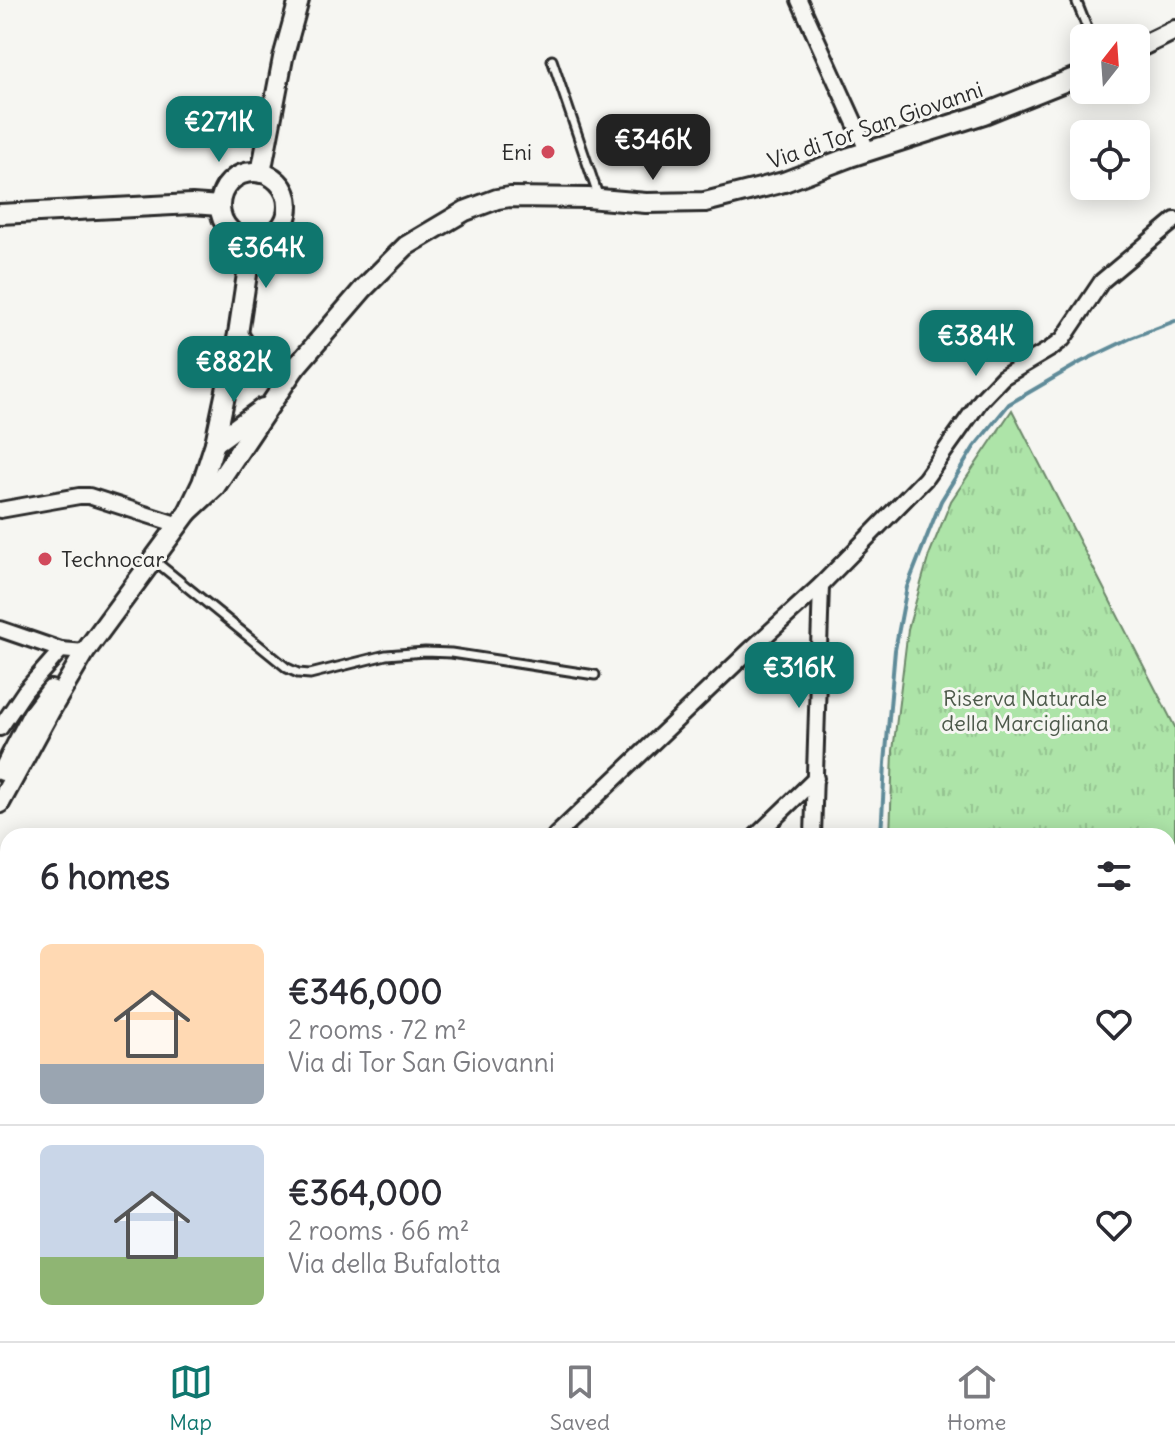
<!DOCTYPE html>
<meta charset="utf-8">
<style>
:root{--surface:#fff;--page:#f7f7f7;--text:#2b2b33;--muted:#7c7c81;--line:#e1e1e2;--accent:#0f766e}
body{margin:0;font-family:Delius,sans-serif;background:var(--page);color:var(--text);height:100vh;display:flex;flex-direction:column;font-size:30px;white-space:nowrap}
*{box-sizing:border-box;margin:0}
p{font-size:26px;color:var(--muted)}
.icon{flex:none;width:44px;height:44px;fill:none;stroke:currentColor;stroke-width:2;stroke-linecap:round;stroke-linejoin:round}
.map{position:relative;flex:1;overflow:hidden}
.sheet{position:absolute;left:0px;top:828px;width:1176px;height:514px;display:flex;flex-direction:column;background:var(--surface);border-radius:24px 24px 0 0;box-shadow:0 4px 20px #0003}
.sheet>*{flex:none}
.needle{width:52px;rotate:17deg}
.tools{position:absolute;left:1070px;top:24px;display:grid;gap:16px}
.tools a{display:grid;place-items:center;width:80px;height:80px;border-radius:12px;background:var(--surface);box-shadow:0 4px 20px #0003;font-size:40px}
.price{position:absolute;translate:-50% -68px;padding:0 18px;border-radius:16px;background:var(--accent);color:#fff;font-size:26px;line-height:52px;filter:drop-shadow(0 2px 4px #0008)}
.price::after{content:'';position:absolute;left:50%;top:48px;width:24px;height:18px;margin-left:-12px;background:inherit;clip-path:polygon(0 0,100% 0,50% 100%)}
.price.current{background:#222;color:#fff}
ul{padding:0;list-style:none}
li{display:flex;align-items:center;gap:24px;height:200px;padding:0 40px}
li+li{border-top:2px solid var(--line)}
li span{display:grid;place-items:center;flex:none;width:224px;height:160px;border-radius:12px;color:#555}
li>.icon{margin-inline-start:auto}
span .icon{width:96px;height:96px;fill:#fffc;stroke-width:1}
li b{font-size:34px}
h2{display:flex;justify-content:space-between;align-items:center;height:96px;padding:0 40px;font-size:34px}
.menu{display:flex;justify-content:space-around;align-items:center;height:112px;border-top:2px solid var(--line);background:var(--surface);font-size:22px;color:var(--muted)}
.menu a{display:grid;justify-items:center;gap:4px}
.menu .current{color:var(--accent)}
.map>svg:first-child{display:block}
.grass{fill:url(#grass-dots);stroke:#6c886a;stroke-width:2}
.park{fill:url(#park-tufts);stroke:#6c886a;stroke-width:2}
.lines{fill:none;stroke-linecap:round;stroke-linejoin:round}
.stream{stroke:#5f8b99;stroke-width:4}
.service-casing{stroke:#2b2b2b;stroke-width:13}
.minor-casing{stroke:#2b2b2b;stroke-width:20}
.tertiary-casing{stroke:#2b2b2b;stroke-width:24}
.motorway-casing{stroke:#2b2b2b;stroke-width:32}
.path{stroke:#2b2b2b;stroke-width:2;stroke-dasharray:8 6;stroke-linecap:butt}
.service{stroke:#f6f6f2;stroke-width:7}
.minor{stroke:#f6f6f2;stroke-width:14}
.tertiary{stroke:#f6f6f2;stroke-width:18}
.motorway{stroke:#f6f6f2;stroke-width:26}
.poi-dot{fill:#d1495b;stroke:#f6f6f2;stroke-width:3}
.labels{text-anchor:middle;stroke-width:6;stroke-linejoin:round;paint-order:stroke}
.street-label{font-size:22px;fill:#2b2b2b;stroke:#f6f6f2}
.poi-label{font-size:22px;fill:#2b2b2b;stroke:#f6f6f2;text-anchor:end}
.park-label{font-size:22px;fill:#4c594a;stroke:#f6f6f2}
</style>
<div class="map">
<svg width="1175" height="1341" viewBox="0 0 1175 1341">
<defs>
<pattern id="grass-dots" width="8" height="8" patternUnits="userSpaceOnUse" patternTransform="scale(2)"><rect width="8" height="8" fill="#ade4a8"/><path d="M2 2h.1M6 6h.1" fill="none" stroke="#95c491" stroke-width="1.8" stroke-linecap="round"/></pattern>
<pattern id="park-tufts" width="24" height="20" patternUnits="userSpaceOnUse" patternTransform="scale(2)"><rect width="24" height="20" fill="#ade4a8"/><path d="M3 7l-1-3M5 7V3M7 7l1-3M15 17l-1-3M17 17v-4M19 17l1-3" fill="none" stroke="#95c491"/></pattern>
</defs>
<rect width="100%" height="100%" fill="#f6f6f2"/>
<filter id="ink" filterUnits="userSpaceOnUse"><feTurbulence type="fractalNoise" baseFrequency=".0125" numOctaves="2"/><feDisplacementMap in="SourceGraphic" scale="16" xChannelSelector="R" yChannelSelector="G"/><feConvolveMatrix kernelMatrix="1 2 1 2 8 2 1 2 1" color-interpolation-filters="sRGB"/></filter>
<g filter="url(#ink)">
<polygon class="grass" points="8,1263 8,1334 215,1334 210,1341 0,1341 0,1271"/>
<polygon class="park" points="1012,410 1175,727 1175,1341 880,1341 881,1334 1168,1334 1168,836 890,836 893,751 908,629 929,555 951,501"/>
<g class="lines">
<g class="stream">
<polyline points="881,836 885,763 895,650 907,587 941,501 974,447 1009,404 1081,362 1131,338 1175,321"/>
<polyline points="871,1341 872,1334"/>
</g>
<defs>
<g id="service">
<polyline points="1076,0 1091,38"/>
<polyline points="552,60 599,198"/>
<polyline points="155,561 287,668 298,673 310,674 386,655 425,652 451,653 595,675"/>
</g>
<g id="minor">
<polyline points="799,0 868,152"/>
<polyline points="0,510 79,496 89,496 179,525"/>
<polyline points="0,629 61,650 85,652"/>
<polyline points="0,728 25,691 61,650"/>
<polyline points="555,836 750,650 821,585 925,479 981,400 1003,377 1050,349 1063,339 1102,281 1175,220"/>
<polyline points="756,836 816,778"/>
<polyline points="813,836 821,585"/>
<polyline points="0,962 8,972"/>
<polyline points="332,1334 338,1341"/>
<polyline points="589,1334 595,1341"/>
<polyline points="495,1341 503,1334"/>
<polyline points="622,1341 629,1334"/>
<polyline points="794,1341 794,1334"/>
</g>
<g id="tertiary">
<polyline points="1136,49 1175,30"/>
<circle cx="254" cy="206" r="34"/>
<polyline points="261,173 283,58 299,0"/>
<polyline points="0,214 192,204 220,206"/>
<polyline points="238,334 249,351 255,355 295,368"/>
<polyline points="215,443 263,408"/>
<polyline points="188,512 215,487 295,368 363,289 406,246 465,211 497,199 510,197 588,198 646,203 705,202 784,182 850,157 984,114 1084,74"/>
<polyline points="3,771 32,715 51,690"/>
<polyline points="0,803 50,711 85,652 188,512 202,483 215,443 238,334 252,241"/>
</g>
<g id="motorway">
<polyline points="0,998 8,1007"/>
<polyline points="0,1042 8,1051"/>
<polyline points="261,1334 267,1341"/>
<polyline points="301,1334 307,1341"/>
</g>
</defs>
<use href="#service" class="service-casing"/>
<use href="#minor" class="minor-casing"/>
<use href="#tertiary" class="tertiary-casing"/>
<use href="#motorway" class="motorway-casing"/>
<g class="path">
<polyline points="8,1309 5,1318 8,1322"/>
<polyline points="19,1334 27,1341"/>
<polyline points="87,1334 94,1341"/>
</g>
<use href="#service" class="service"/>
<use href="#minor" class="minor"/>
<use href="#tertiary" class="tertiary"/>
<use href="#motorway" class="motorway"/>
</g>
</g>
<g class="poi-dot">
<circle cx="548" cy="152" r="8"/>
<circle cx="45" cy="559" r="8"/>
</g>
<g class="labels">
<g class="street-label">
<text transform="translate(875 125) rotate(-19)" y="8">Via di Tor San Giovanni</text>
</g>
<g class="poi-label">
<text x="532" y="160">Eni</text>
<text x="61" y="567" text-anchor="start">Technocar</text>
</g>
<g class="park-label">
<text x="1025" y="706">Riserva Naturale<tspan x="1025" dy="25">della Marcigliana</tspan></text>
</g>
</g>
</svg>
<div class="tools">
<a><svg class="needle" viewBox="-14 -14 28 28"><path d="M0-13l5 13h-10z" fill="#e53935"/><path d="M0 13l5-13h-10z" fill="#7c7c81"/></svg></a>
<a><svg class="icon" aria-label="locate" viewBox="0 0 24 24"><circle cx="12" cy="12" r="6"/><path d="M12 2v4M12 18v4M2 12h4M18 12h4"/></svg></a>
</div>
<b class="price" style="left:219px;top:164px">€271K</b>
<b class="price current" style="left:653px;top:182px">€346K</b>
<b class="price" style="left:266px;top:290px">€364K</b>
<b class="price" style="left:976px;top:378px">€384K</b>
<b class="price" style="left:234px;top:404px">€882K</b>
<b class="price" style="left:799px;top:710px">€316K</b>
<section class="sheet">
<h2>6 homes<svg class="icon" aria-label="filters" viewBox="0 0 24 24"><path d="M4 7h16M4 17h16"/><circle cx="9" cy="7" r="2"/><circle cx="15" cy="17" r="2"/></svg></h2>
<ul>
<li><span style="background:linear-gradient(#ffd9b3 75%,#9aa5b1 0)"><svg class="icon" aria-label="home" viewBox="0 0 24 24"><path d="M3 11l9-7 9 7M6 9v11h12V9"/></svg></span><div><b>€346,000</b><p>2 rooms · 72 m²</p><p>Via di Tor San Giovanni</p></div><svg class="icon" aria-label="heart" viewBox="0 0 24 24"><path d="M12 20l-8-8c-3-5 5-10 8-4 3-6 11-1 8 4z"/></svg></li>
<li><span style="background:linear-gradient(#c9d6e8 70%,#8fb573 0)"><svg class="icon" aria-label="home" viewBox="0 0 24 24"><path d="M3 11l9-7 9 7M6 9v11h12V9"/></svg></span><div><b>€364,000</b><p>2 rooms · 66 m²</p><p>Via della Bufalotta</p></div><svg class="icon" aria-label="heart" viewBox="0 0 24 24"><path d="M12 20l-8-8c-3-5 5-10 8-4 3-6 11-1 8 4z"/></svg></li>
</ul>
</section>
</div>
<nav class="menu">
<a class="current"><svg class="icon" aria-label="map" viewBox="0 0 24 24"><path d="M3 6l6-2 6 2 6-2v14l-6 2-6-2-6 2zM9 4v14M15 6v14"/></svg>Map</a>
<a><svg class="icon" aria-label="saved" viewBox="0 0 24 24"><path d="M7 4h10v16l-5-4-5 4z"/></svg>Saved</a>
<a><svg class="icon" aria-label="home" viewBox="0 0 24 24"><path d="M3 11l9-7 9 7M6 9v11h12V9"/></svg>Home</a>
</nav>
